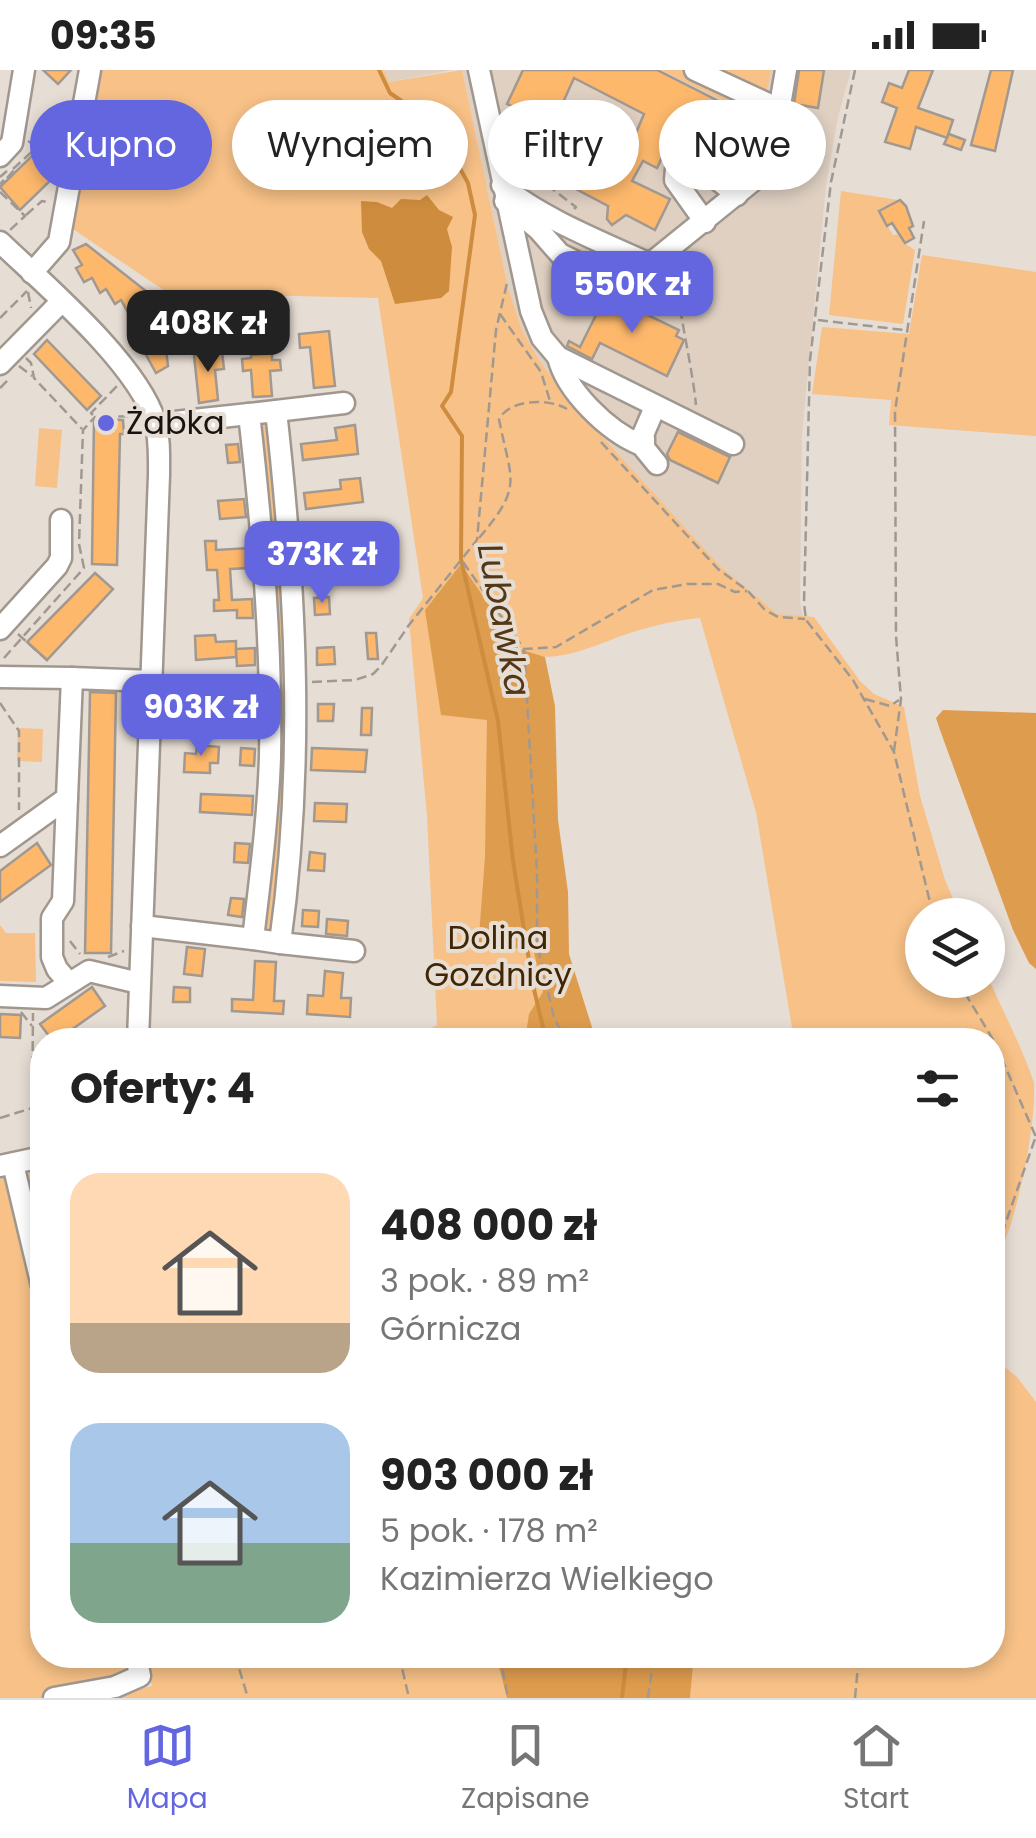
<!DOCTYPE html>
<html lang="pl">
<meta charset="utf-8">
<style>
:root{--surface:#fff;--page:#f2f2f2;--text:#222;--muted:#767676;--line:#e0e0e0;--accent:#6366df}
body{margin:0;font-family:Poppins,sans-serif;background:var(--page);color:var(--text);height:100vh;display:flex;flex-direction:column;font-size:38px;white-space:nowrap}
*{box-sizing:border-box;margin:0}
p{font-size:32px;color:var(--muted)}
.icon{flex:none;width:55px;height:55px;fill:none;stroke:currentColor;stroke-width:2;stroke-linecap:round;stroke-linejoin:round}
.map{position:relative;flex:1;overflow:hidden}
.side{position:absolute;left:30px;top:958px;width:975px;height:640px;display:flex;flex-direction:column;background:var(--surface);border-radius:40px;box-shadow:0 5px 15px #0003}
.side>*{flex:none}
.hud{position:absolute;left:30px;top:30px;width:978px;height:90px;display:flex;gap:20px}
.tools{position:absolute;left:905px;top:828px;display:grid;gap:20px}
.tools a{display:grid;place-items:center;width:100px;height:100px;border-radius:50%;background:var(--surface);box-shadow:0 5px 15px #0003;font-size:50px}
.price{position:absolute;translate:-50% -85px;padding:0 22px;border-radius:20px;background:var(--accent);color:#fff;font-size:32px;line-height:65px;filter:drop-shadow(0 2px 5px #0008)}
.price::after{content:'';position:absolute;left:50%;top:60px;width:30px;height:22px;margin-left:-15px;background:inherit;clip-path:polygon(0 0,100% 0,50% 100%)}
.price.current{background:#222;color:#fff}
ul{padding:0;list-style:none}
li{display:flex;align-items:center;gap:30px;height:250px;padding:0 40px}
li span{display:grid;place-items:center;flex:none;width:280px;height:200px;border-radius:30px;color:#555}
li>.icon{margin-inline-start:auto}
span .icon{width:120px;height:120px;fill:#fffc;stroke-width:1}
li b{font-size:42px}
h2{display:flex;justify-content:space-between;align-items:center;height:120px;padding:0 40px;font-size:42px}
.tag{padding:0 35px;border-radius:45px;background:var(--surface);box-shadow:0 5px 15px #0003;font-size:35px;line-height:90px}
.tag.current{background:var(--accent);color:#fff}
.status{display:flex;justify-content:space-between;align-items:center;height:70px;padding:0 50px;background:var(--surface);direction:ltr}
.status svg{height:28px;fill:currentColor}
.tabs{display:flex;justify-content:space-around;align-items:center;height:140px;border-top:2px solid var(--line);background:var(--surface);font-size:28px;color:var(--muted)}
.tabs a{display:grid;justify-items:center;gap:5px}
.tabs .current{color:var(--accent)}
.map>svg:first-child{display:block}
.built{fill:#dfd0c2}
.green{fill:#f7c187}
.forest{fill:#de9c4e}
.water{fill:#ce8c3e}
.lines{fill:none;stroke-linecap:round;stroke-linejoin:round}
.stream{stroke:#ce8c3e;stroke-width:4}
.building{fill:#fdb86c;stroke:#a19991;stroke-width:2.5;fill-rule:evenodd}
.minor-casing{stroke:#a0988f;stroke-width:25}
.path{stroke:#a09992;stroke-width:2.5;stroke-dasharray:10 5;stroke-linecap:butt}
.minor{stroke:#fff;stroke-width:20}
.poi-dot{fill:#6366df;stroke:#e6ddd4;stroke-width:4}
.labels{text-anchor:middle;stroke-width:8;stroke-linejoin:round;paint-order:stroke}
.poi-label{font-size:32px;fill:#161310;stroke:#e6ddd4;text-anchor:start}
.park-label{font-size:32px;fill:#402603;stroke:#e6ddd4}
.water-label{font-size:35px;font-style:italic;fill:#533717;stroke:#e6ddd4}
</style>
<div class="status"><b>09:35</b><svg viewBox="0 0 49 12"><path d="M0 12V9h3v3zM5 12V6h3v6zM10 12V3h3v9zM15 12V0h3v12zM26 1h20v11H26zM47 4h2v5h-2z"/></svg></div>
<div class="map">
<svg width="1036" height="1628" viewBox="0 0 1036 1628">
<rect width="100%" height="100%" fill="#e6ddd4"/>
<g class="built">
<polygon points="384,0 453,0 388,12"/>
<polygon points="462,0 851,0 838,47 826,115 802,364 800,533 803,547 777,544 720,496 570,331 539,290 522,260 508,218"/>
</g>
<g class="green">
<path d="M94 0H384L389 12 462 0 508 218 522 260 539 290 570 331 720 496 777 544 814 547 860 611 874 624 904 637 920 726 945 810 960 845H922V910H988V907C1003 942 1022 977 1034 1013 1036 1061 1016 1156 993 1198L992 970H794L756 742 700 548C674 550 648 557 624 565 595 575 538 604 515 572L583 970H414L416 965 437 955 427 746 409 549 423 528 378 228 168 223 67 155Z"/>
<polygon points="661,0 771,0 762,47 756,46"/>
<polygon points="841,121 898,130 878,140 893,165 899,164 904,173 915,180 903,254 829,245"/>
<polygon points="922,185 1036,202 1036,366 889,355 891,330 812,324 822,257 909,264"/>
<polygon points="270,350 288,608 277,608 258,351"/>
<polygon points="39,358 62,360 57,418 35,416"/>
<polygon points="279,618 291,621 275,864 262,864"/>
<polygon points="18,658 43,659 42,692 17,691"/>
<polygon points="0,855 6,863 35,863 36,912 0,911"/>
<polygon points="42,1099 42,1188 23,1105"/>
<polygon points="10,1107 42,1240 42,1585 132,1585 141,1619 152,1616 144,1585 667,1585 665,1628 0,1628 0,1109"/>
<polygon points="993,1287 1017,1307 1036,1332 1036,1628 690,1628 694,1585 992,1585"/>
</g>
<g class="forest">
<polygon points="461,494 519,579 545,587 555,636 558,750 568,822 569,884 596,970 525,970 529,944 543,922 533,878 478,879 485,787 487,650 441,645 425,540"/>
<polygon points="943,640 1036,643 1036,899 1029,893 1013,860 940,660 936,648"/>
<polygon points="496,1585 694,1585 690,1628 507,1628"/>
</g>
<polygon class="water" points="427,125 439,140 453,147 447,159 452,177 449,221 441,228 395,234 381,191 369,179 362,162 361,131 377,132 392,138 401,129 420,130"/>
<g class="lines">
<g class="stream">
<polyline points="379,0 390,23 422,45 441,64 468,113 475,145 451,322 442,336 462,366 461,489 498,651 513,791 533,915 546,970"/>
<polyline points="622,1628 627,1585"/>
</g>
</g>
<g class="building">
<polygon points="43,0 71,0 58,14"/>
<path d="M523 0H657L762 53 748 79 735 90 674 62 657 98 643 91 632 111 670 129 655 160 626 145 612 155 607 149 608 136 521 90 542 50 507 34ZM574 8 644 44 619 103 547 68Z"/>
<polygon points="799,0 824,0 818,38 794,34"/>
<polygon points="909,0 933,0 918,38 953,50 947,68 916,57 910,79 885,72 897,38 882,32 889,13 902,18"/>
<polygon points="991,0 1013,0 995,81 971,75"/>
<polygon points="949,64 965,70 961,80 944,74"/>
<polygon points="35,83 56,105 20,140 0,117"/>
<polygon points="900,130 906,136 913,156 909,158 914,168 905,173 892,153 887,156 879,141"/>
<polygon points="86,174 151,225 162,245 168,296 156,303 133,261 137,259 121,230 115,234 106,219 100,223 92,208 84,212 76,198 82,195 73,180"/>
<polygon points="606,225 679,260 676,266 684,270 667,306 600,273 592,289 567,276 569,271 580,277"/>
<polygon points="329,261 335,316 314,318 310,277 300,278 299,264"/>
<polygon points="47,270 101,326 87,340 34,284"/>
<polygon points="222,282 224,299 215,300 218,330 199,333 194,285"/>
<polygon points="272,283 272,290 280,290 281,300 270,301 272,326 253,327 251,300 243,301 242,289 251,288 251,285"/>
<polygon points="94,349 123,350 124,364 120,364 117,495 92,494"/>
<polygon points="355,355 358,384 303,390 301,374 337,370 335,358"/>
<polygon points="678,362 730,387 718,413 670,390 667,384"/>
<polygon points="238,374 240,392 228,393 226,375"/>
<polygon points="360,408 363,432 306,439 304,423 341,419 340,410"/>
<polygon points="244,429 246,447 220,449 218,431"/>
<polygon points="205,471 216,471 216,480 249,478 250,498 230,499 232,530 252,529 253,548 237,548 237,540 214,541 214,530 219,530 217,500 207,500"/>
<polygon points="320,473 322,488 306,489 304,475"/>
<polygon points="342,479 343,494 323,496 321,481"/>
<polygon points="95,503 113,519 47,590 27,572"/>
<polygon points="329,527 330,544 315,545 314,528"/>
<polygon points="366,563 376,563 378,589 368,589"/>
<polygon points="215,565 216,572 236,571 236,587 196,590 195,566"/>
<polygon points="334,577 335,594 317,595 317,578"/>
<polygon points="255,578 255,595 237,596 236,579"/>
<polygon points="90,622 116,623 111,883 85,883"/>
<polygon points="256,630 256,648 214,648 214,633"/>
<polygon points="318,634 334,634 333,651 318,651"/>
<polygon points="362,638 372,638 371,665 361,665"/>
<polygon points="197,675 219,677 218,693 210,693 210,703 184,702 185,683 196,684"/>
<polygon points="241,678 255,679 254,696 240,695"/>
<polygon points="312,678 367,680 365,702 311,700"/>
<polygon points="201,724 253,726 252,745 200,742"/>
<polygon points="315,733 347,734 346,752 314,751"/>
<polygon points="37,773 51,795 0,832 0,801"/>
<polygon points="235,773 250,774 248,793 234,792"/>
<polygon points="310,782 325,784 324,801 308,800"/>
<polygon points="231,828 244,829 242,847 228,845"/>
<polygon points="303,840 319,841 318,857 302,856"/>
<polygon points="327,849 348,851 347,866 326,864"/>
<polygon points="187,877 205,879 202,906 184,904"/>
<polygon points="255,891 276,892 274,931 284,931 283,944 232,941 232,929 253,930"/>
<polygon points="325,901 343,903 341,928 351,928 350,947 307,944 308,925 323,926"/>
<polygon points="92,917 105,936 57,970 52,970 40,954"/>
<polygon points="174,917 190,918 190,932 173,932"/>
<polygon points="0,944 21,945 20,968 0,967"/>
</g>
<g class="lines">
<defs>
<g id="minor">
<polyline points="479,0 531,241 542,268 558,287 733,374"/>
<polyline points="695,0 779,39"/>
<polyline points="0,86 12,73 24,0"/>
<path d="M502 115C536 146 606 174 650 194L760 105 773 76 786 0"/>
<polyline points="505,131 538,159 560,184 623,215 650,194"/>
<polyline points="705,152 675,110 676,99 689,95 718,110 737,125"/>
<path d="M0 172C45 215 137 293 155 351 160 369 159 387 159 405L138 970"/>
<polyline points="32,203 59,172 90,0"/>
<path d="M558 287C566 321 608 361 639 374L655 337"/>
<polyline points="0,294 61,232"/>
<path d="M276 341C296 519 305 695 280 873L253 869C260 809 268 748 270 687 272 572 262 458 249 344Z"/>
<polyline points="276,341 344,333"/>
<polyline points="156,354 249,344"/>
<polyline points="644,368 644,378 657,394"/>
<polyline points="0,559 57,496 61,488 61,450"/>
<polyline points="0,607 72,608"/>
<polyline points="67,728 63,831 52,848 52,887 57,899 68,912"/>
<polyline points="0,776 67,728 72,608 151,611"/>
<polyline points="142,856 253,869"/>
<polyline points="280,873 354,881"/>
<polyline points="0,926 46,928 89,901 139,913"/>
<polyline points="13,1094 42,1216"/>
<polyline points="0,1096 42,1087"/>
<polyline points="54,1628 115,1617 140,1606 136,1585"/>
</g>
</defs>
<use href="#minor" class="minor-casing"/>
<g class="path">
<polyline points="855,0 831,112 810,290 804,533 806,550 853,610 894,682 933,845"/>
<polyline points="49,57 67,36"/>
<polyline points="28,71 39,78"/>
<polyline points="13,99 37,77"/>
<polyline points="520,102 551,118 576,137 574,139"/>
<polyline points="0,107 7,101"/>
<polyline points="7,108 14,100"/>
<polyline points="0,114 4,110"/>
<polyline points="0,122 25,146 10,160"/>
<polyline points="26,145 42,131 47,132"/>
<polyline points="28,222 31,238"/>
<path d="M678 224C683 261 692 297 696 335"/>
<polyline points="500,244 541,302 550,331"/>
<polyline points="0,248 27,221"/>
<polyline points="818,250 904,260"/>
<polyline points="26,288 31,293 34,308 82,359"/>
<polyline points="19,296 32,306"/>
<polyline points="0,318 10,308"/>
<polyline points="93,345 91,343 118,315"/>
<polyline points="601,372 718,499 748,521 765,540 778,547 805,549"/>
<path d="M479 468C524 415 511 412 499 349 510 329 549 328 567 339"/>
<polyline points="463,492 524,579 556,577 653,520 687,514 718,514 735,522 747,521"/>
<polyline points="18,564 49,592"/>
<polyline points="524,579 537,802 537,874 554,948 566,970"/>
<polyline points="4,588 84,498 79,474 83,360 95,347 135,346"/>
<polyline points="312,612 355,610 373,604 381,596 409,555 477,470 496,260 507,213"/>
<polyline points="166,615 253,613"/>
<polyline points="865,629 890,636 899,630"/>
<polyline points="0,633 19,661 19,740"/>
<polyline points="894,681 901,629 896,566 895,341 924,151"/>
<polyline points="70,871 80,884"/>
<polyline points="108,887 124,881"/>
<polyline points="957,910 994,971 1036,1067"/>
<polyline points="21,942 32,956"/>
<polyline points="0,1048 42,1035"/>
<polyline points="32,1056 33,943"/>
<polyline points="992,1192 1036,1066"/>
<polyline points="235,1585 248,1628"/>
<polyline points="399,1585 409,1628"/>
<polyline points="500,1585 508,1628"/>
<polyline points="648,1628 654,1585"/>
<polyline points="855,1628 859,1585"/>
</g>
<use href="#minor" class="minor"/>
</g>
<circle class="poi-dot" cx="106" cy="353" r="10"/>
<g class="labels">
<g class="poi-label">
<text x="126" y="364">Żabka</text>
</g>
<g class="park-label">
<text x="498" y="879">Dolina<tspan x="498" dy="37">Gozdnicy</tspan></text>
</g>
<g class="water-label">
<text transform="translate(504 550) rotate(79)" y="12">Lubawka</text>
</g>
</g>
</svg>
<div class="tools">
<a><svg class="icon" aria-label="layers" viewBox="0 0 24 24"><path d="M12 4l9 5-9 5-9-5zM3 14l9 5 9-5"/></svg></a>
</div>
<b class="price" style="left:632px;top:266px">550K zł</b>
<b class="price current" style="left:208px;top:305px">408K zł</b>
<b class="price" style="left:322px;top:536px">373K zł</b>
<b class="price" style="left:201px;top:689px">903K zł</b>
<div class="hud">
<a class="tag current">Kupno</a>
<a class="tag">Wynajem</a>
<a class="tag">Filtry</a>
<a class="tag">Nowe</a>
</div>
<section class="side">
<h2>Oferty: 4<svg class="icon" aria-label="filters" viewBox="0 0 24 24"><path d="M4 7h16M4 17h16"/><circle cx="9" cy="7" r="2"/><circle cx="15" cy="17" r="2"/></svg></h2>
<ul>
<li><span style="background:linear-gradient(#ffd9b3 75%,#b9a48a 0)"><svg class="icon" aria-label="home" viewBox="0 0 24 24"><path d="M3 11l9-7 9 7M6 9v11h12V9"/></svg></span><div><b>408 000 zł</b><p>3 pok. · 89 m²</p><p>Górnicza</p></div></li>
<li><span style="background:linear-gradient(#a9c7e8 60%,#7fa58c 0)"><svg class="icon" aria-label="home" viewBox="0 0 24 24"><path d="M3 11l9-7 9 7M6 9v11h12V9"/></svg></span><div><b>903 000 zł</b><p>5 pok. · 178 m²</p><p>Kazimierza Wielkiego</p></div></li>
</ul>
</section>
</div>
<nav class="tabs">
<a class="current"><svg class="icon" aria-label="map" viewBox="0 0 24 24"><path d="M3 6l6-2 6 2 6-2v14l-6 2-6-2-6 2zM9 4v14M15 6v14"/></svg>Mapa</a>
<a><svg class="icon" aria-label="saved" viewBox="0 0 24 24"><path d="M7 4h10v16l-5-4-5 4z"/></svg>Zapisane</a>
<a><svg class="icon" aria-label="home" viewBox="0 0 24 24"><path d="M3 11l9-7 9 7M6 9v11h12V9"/></svg>Start</a>
</nav>
